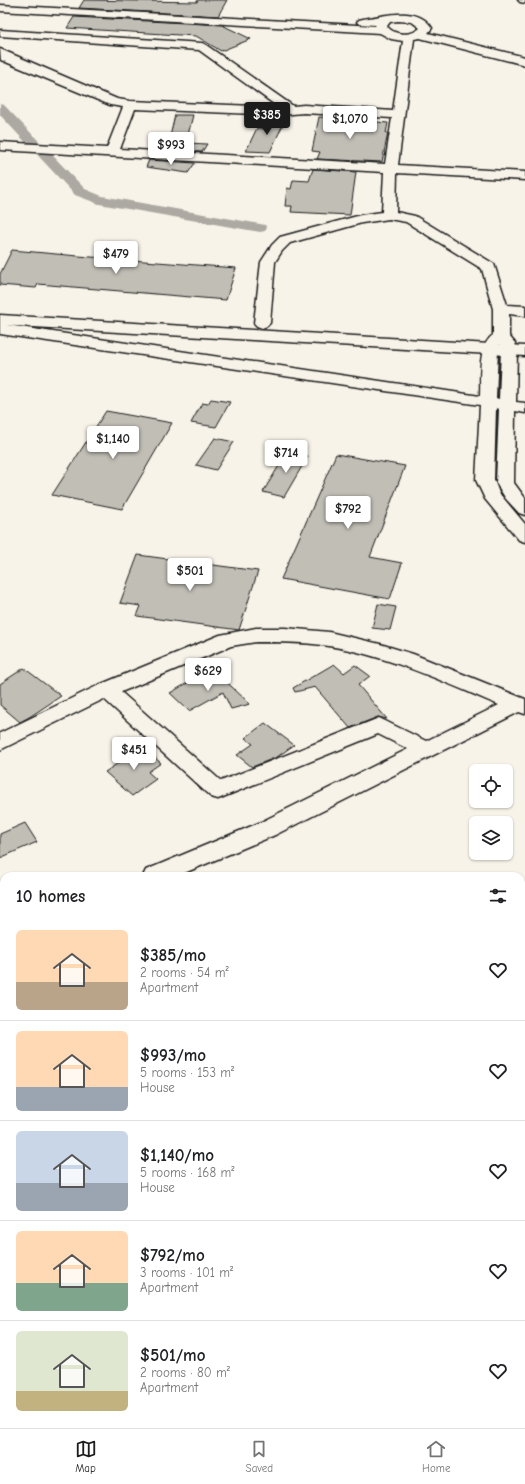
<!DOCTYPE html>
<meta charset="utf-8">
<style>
:root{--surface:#fff;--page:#f6f6f6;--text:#202124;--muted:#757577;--line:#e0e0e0;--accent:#1c1c1c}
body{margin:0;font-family:"Comic Neue",sans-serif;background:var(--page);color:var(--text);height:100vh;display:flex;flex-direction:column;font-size:15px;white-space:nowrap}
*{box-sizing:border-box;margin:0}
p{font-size:13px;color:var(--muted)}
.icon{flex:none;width:22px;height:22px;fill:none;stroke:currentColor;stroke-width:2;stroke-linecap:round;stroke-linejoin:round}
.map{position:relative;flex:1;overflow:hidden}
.sheet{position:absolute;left:0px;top:872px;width:525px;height:556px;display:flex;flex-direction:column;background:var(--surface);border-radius:12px 12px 0 0;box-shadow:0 1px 3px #0004}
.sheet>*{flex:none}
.controls{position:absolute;left:469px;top:764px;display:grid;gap:8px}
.controls a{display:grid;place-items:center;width:44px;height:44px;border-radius:6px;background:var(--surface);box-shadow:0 1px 3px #0004;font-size:20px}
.price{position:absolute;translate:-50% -34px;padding:0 9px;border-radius:4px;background:#fff;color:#222;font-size:13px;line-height:26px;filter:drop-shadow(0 1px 2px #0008)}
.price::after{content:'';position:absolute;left:50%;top:24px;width:12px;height:9px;margin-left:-6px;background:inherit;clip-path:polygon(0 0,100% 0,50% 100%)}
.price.current{background:var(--accent);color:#fff}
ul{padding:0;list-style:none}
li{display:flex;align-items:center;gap:12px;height:100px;padding:0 16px}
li+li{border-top:1px solid var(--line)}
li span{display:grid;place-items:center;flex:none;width:112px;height:80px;border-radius:6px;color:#555}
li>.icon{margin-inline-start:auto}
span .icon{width:48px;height:48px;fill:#fffc;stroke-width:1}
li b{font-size:17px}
h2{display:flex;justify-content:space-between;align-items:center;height:48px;padding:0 16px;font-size:17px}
.tabs{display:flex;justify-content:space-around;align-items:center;height:56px;border-top:1px solid var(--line);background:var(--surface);font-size:11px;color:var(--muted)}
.tabs a{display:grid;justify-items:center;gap:2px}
.tabs .current{color:var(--accent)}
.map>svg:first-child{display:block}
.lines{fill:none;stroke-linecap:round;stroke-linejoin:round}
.canal{fill:#aca9a2;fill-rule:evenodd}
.building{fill:#c0beb5;stroke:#1c1c1c}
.minor-casing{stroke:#1c1c1c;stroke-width:3}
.major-casing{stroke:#1c1c1c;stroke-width:3}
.minor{fill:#f7f3e8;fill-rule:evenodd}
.major{fill:#f7f3e8;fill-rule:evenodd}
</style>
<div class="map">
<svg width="525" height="1428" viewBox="0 0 525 1428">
<rect width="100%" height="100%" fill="#f7f3e8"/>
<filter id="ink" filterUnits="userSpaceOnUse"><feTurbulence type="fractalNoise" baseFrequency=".025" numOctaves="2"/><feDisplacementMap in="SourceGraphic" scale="8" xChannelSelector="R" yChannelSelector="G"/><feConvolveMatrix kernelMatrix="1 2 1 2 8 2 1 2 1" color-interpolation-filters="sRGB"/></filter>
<g filter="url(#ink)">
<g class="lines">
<polygon class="canal" points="0,104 4,105 85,189 102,196 260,224 265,225 267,228 265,231 260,232 99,204 75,195 0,115"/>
</g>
<g class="building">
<polygon points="84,0 197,2 198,0 227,0 218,16 79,8"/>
<polygon points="74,17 222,25 251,39 221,51 196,36 67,28"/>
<polygon points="175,115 193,115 186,143 207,144 202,152 152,149 154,143 168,145"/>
<polygon points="272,116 287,116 270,152 246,151 257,128 266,129"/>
<polygon points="319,117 388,123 386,133 388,133 382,162 317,159 320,152 312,151"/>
<polygon points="149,160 195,163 188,173 146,167"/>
<polygon points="313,169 356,172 350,215 291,212 292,206 285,206 287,188 291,189 293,180 309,181"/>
<polygon points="12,250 78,256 236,268 226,300 38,284 36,288 0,285 0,274"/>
<polygon points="211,399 230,402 216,427 191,423 202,403 208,404"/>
<polygon points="106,411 172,423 122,509 52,495"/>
<polygon points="215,438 234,442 216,470 196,465"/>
<polygon points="288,451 308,456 284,497 263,492"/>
<polygon points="336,454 405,466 370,557 402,563 390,599 281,579"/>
<polygon points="138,555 258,571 239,630 137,616 141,606 120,603"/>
<polygon points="378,604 396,607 390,630 372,628"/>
<polygon points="334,664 344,673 355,665 370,676 358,685 387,719 378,717 350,728 315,687 295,692 293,688"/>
<polygon points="24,668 61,696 31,716 20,722 0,705 0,684"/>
<polygon points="212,669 232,687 250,704 231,709 223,692 189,711 170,693"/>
<polygon points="265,723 294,745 277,757 252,767 237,755 253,744 245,738"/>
<polygon points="142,747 161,763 148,772 156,779 132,796 105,772"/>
<polygon points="25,823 37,842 0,858 0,834"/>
</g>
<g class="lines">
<defs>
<g id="minor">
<polygon points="518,0 525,0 525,3 520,2"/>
<path d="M0 5 375 26 376 25 359 24 357 22 359 20 363 19C385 16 418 5 432 28L428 33 525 57V65L420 38 414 39 398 165 525 172V180L397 173 396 212 415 216 494 264 507 305 525 306V316L509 314V336L515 343 517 350 516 402 525 403V413L515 411 514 483 525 498V515L519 513 506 499 496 483 499 409 496 408 494 480 499 493 525 524V542L519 540 485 499 476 480 480 405 0 334V324L480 396C481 378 477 346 493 335V309L482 269 406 222 389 219 362 223 290 243 282 251 275 262 270 323 267 326 262 328 257 326 254 323 261 262 272 245 280 237 361 215 382 212 384 172 0 150V142L107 148 123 107 110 105 1 60 0 49 117 99 130 101 278 107 199 50 0 36V30L202 43 206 45 293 106 304 105 393 111 403 41 391 39 380 33 0 11ZM398 21 412 22 420 28C412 36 394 36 387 26L390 22ZM135 109 280 115 304 113 392 118 385 164 120 149ZM500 344 501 350 499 399 496 398 498 349Z"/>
<path d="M256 628H285L329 632 380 644 413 654 525 699V714L519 712 275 835 177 876H143L146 870 259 823 408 749 378 734 218 799 211 797 104 699 0 750V733L99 685 220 635ZM256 642C280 642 305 642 329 646 389 656 444 682 499 705L426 741 379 718 221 781 121 692 231 646Z"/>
<polygon points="0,931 4,932 4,956 0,954"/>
<polygon points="0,990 4,991 4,1016 0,1015"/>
<polygon points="525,1269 525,1303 521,1304 521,1270"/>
<polygon points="525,1380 525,1417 524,1417 525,1428 497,1428 498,1424 521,1424 521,1381"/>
<polygon points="0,1400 4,1401 4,1424 17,1424 15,1428 0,1428"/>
<polygon points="36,1424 68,1424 67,1428 35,1428"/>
<polygon points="448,1424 477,1424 476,1428 447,1428"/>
</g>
<polygon id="major" points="0,315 525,346 525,356 0,325"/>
</defs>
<use href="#minor" class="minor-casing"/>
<use href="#major" class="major-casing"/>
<use href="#minor" class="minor"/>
<use href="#major" class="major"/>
</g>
</g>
</svg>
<div class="controls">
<a><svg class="icon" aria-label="locate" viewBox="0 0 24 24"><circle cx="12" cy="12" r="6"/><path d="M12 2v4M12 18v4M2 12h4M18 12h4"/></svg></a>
<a><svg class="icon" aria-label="layers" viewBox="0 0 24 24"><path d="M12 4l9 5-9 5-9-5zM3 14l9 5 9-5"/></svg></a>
</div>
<b class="price current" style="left:267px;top:136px">$385</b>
<b class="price" style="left:350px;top:140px">$1,070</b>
<b class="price" style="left:171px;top:166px">$993</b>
<b class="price" style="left:116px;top:275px">$479</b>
<b class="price" style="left:113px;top:460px">$1,140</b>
<b class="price" style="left:286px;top:474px">$714</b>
<b class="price" style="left:348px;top:530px">$792</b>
<b class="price" style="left:190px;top:592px">$501</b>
<b class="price" style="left:208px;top:692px">$629</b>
<b class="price" style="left:134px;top:771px">$451</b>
<section class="sheet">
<h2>10 homes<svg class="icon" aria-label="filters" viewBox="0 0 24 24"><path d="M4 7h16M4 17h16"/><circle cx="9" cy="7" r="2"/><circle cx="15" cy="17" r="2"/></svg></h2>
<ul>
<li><span style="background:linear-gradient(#ffd9b3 65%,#b9a48a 0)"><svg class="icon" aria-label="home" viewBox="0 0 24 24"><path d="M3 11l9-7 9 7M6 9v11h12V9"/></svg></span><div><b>$385/mo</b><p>2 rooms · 54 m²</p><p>Apartment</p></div><svg class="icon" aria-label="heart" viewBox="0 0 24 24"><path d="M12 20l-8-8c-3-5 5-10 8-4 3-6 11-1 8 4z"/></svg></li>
<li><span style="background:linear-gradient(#ffd9b3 70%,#9aa5b1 0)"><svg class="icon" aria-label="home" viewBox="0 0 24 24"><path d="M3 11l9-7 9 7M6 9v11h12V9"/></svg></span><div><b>$993/mo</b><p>5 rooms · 153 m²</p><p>House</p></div><svg class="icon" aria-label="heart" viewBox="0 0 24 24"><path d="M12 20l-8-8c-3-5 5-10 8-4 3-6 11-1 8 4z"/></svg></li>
<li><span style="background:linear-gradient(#c9d6e8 65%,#9aa5b1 0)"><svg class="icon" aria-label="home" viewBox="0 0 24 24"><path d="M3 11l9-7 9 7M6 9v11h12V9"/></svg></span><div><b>$1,140/mo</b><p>5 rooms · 168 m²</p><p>House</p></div><svg class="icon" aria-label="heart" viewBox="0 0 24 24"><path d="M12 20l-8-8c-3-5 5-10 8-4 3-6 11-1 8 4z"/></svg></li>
<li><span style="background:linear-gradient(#ffd9b3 65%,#7fa58c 0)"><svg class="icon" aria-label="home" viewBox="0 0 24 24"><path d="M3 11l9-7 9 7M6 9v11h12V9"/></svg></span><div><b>$792/mo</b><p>3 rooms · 101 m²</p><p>Apartment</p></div><svg class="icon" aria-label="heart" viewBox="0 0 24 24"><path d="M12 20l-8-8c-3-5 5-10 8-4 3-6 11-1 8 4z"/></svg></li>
<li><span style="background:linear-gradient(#dfe7d0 75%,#c2b280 0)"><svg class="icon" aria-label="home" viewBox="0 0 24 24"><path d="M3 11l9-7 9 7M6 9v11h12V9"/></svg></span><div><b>$501/mo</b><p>2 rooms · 80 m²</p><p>Apartment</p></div><svg class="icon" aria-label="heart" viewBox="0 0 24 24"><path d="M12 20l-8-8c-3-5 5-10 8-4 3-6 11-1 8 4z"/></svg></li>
</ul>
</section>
</div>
<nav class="tabs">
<a class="current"><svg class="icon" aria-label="map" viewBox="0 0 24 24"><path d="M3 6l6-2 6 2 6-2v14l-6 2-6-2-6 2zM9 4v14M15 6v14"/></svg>Map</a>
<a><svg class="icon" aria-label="saved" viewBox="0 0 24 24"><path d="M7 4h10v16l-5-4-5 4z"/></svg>Saved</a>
<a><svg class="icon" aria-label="home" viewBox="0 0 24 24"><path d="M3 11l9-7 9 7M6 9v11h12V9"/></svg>Home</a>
</nav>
